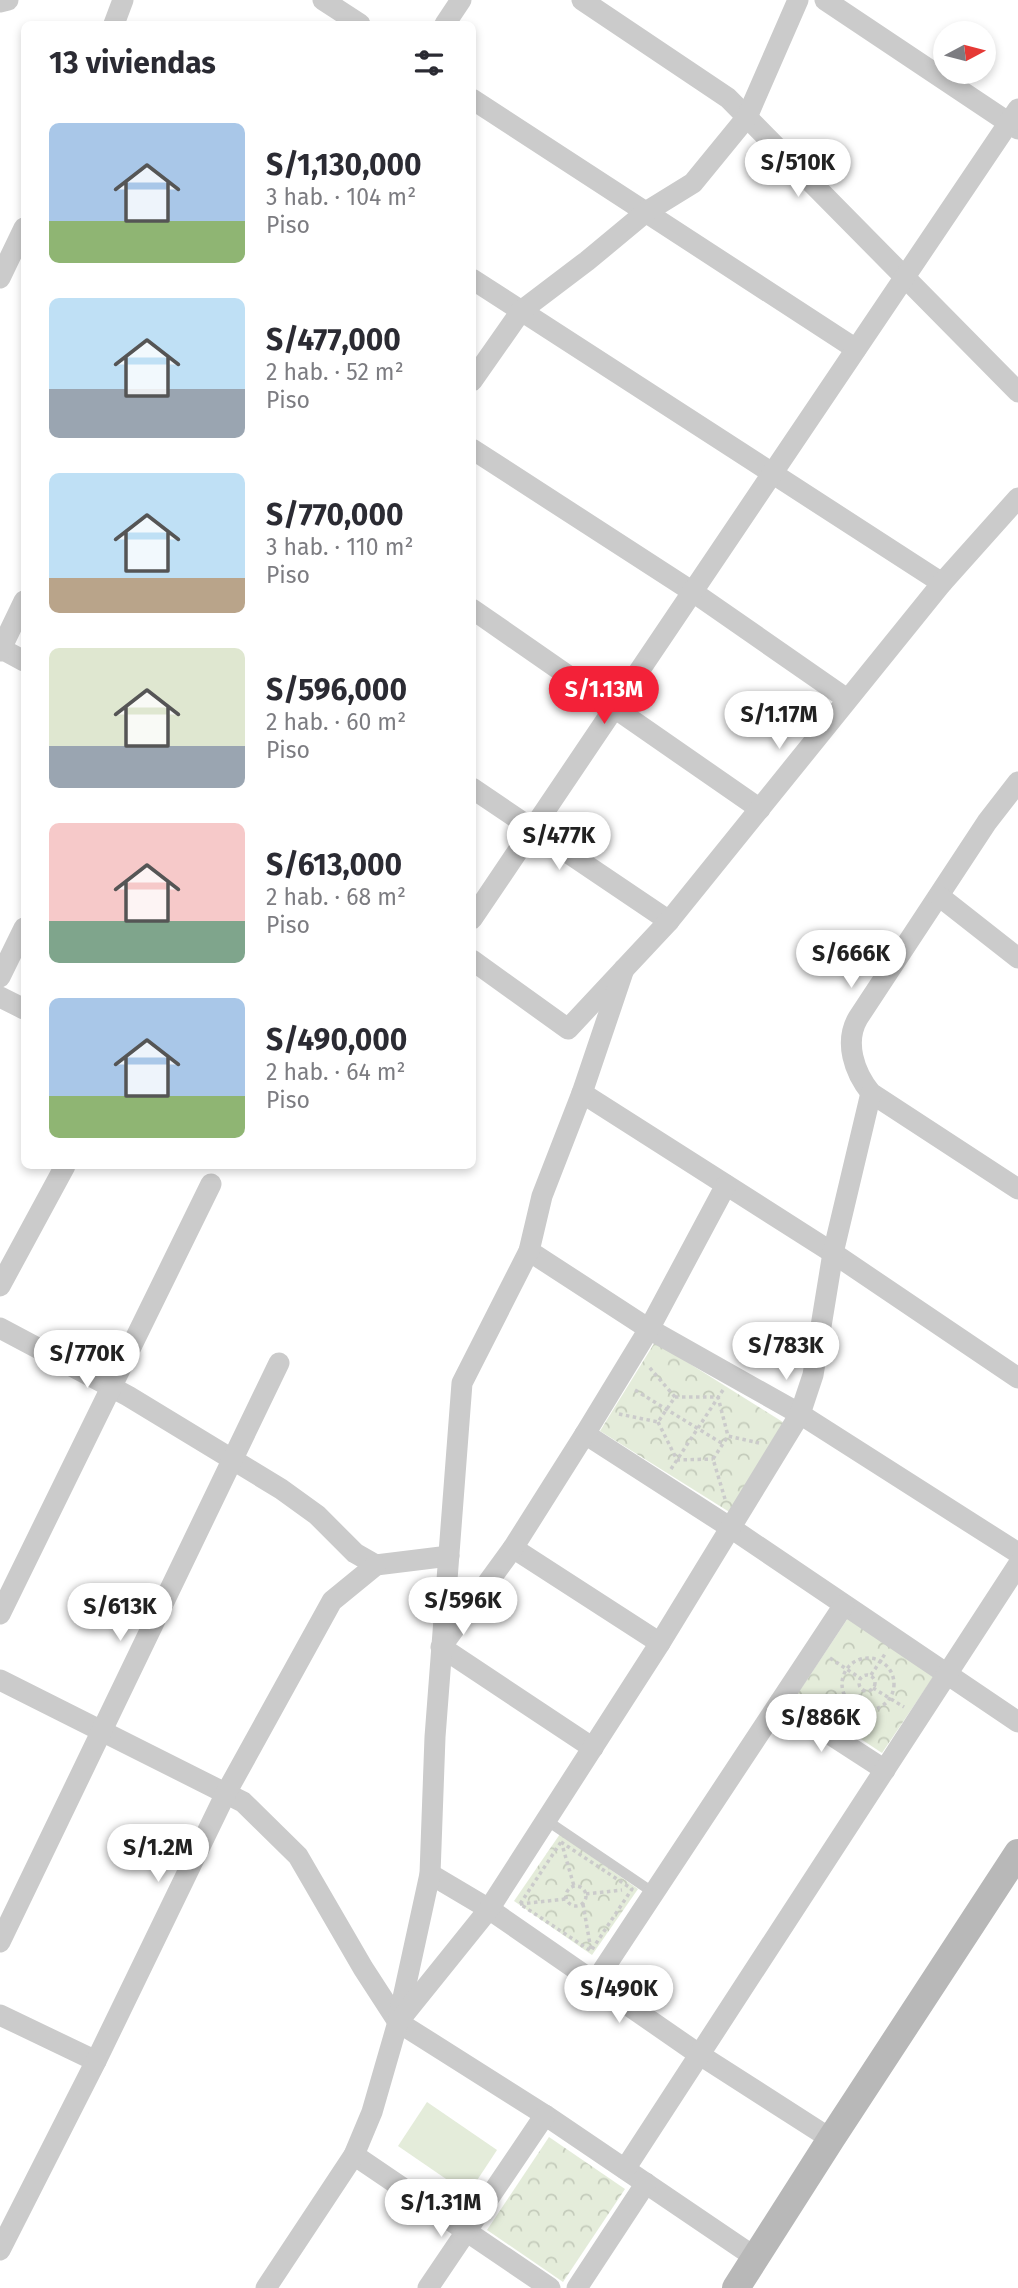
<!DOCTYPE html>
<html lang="es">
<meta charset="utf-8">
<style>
:root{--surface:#fff;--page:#f2f2f3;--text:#2b2b33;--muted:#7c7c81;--accent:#f32138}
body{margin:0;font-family:"Fira Sans",sans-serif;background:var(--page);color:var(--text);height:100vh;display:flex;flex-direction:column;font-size:26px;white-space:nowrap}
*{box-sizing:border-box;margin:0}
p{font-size:23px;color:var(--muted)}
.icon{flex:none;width:38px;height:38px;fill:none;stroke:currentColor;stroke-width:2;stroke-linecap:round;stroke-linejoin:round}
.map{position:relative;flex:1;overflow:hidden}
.panel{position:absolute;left:21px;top:21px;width:455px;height:1148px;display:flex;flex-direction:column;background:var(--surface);border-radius:10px;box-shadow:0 4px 10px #0003}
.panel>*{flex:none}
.needle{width:46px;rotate:83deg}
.tools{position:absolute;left:933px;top:21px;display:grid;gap:14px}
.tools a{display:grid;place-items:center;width:63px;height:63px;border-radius:50%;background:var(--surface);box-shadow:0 4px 10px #0003;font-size:35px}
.price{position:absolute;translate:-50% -60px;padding:0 16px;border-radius:24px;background:#fff;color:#222;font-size:23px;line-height:46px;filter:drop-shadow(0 2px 4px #0008)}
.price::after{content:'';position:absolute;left:50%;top:42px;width:21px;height:16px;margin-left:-10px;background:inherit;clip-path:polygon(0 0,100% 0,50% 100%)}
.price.current{background:var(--accent);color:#fff}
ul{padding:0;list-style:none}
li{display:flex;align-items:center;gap:21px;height:175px;padding:0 28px}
li span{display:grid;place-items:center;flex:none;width:196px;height:140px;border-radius:10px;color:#555}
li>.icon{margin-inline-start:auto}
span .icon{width:84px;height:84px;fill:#fffc;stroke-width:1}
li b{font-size:30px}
h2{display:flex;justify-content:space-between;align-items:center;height:84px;padding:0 28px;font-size:30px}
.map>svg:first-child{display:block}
.park{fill:url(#park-crowns)}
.pitch{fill:#e4ecda}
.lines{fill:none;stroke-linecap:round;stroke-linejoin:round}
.path{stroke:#cbcbcb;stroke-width:3.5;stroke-dasharray:3.5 3.5;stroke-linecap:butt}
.lane{stroke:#cbcbcb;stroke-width:10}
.street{stroke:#cbcbcb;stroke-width:21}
.secondary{stroke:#b8b8b8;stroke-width:28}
</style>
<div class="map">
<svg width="1018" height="2288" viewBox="0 0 1018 2288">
<defs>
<pattern id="park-crowns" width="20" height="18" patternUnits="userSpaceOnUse" patternTransform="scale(1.75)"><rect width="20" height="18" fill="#e4ecda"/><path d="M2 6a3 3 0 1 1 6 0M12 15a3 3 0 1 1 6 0" fill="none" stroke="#c4cbbb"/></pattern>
</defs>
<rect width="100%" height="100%" fill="#fff"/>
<g class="park">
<polygon points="655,1342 786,1424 731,1513 600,1431"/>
<polygon points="848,1618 934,1676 882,1753 796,1696"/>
<polygon points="560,1834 638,1889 592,1955 514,1901"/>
<polygon points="549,2137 625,2189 563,2282 487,2230"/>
</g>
<polygon class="pitch" points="427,2102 497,2150 468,2194 398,2146"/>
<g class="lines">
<g class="path">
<polyline points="635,1390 723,1444"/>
<polyline points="675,1397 718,1397 728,1436"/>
<polyline points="619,1414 658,1422 675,1397 649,1367"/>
<polyline points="658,1422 677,1460 713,1459"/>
<polyline points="671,1469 723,1390"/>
<polyline points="725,1499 713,1459 728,1436 759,1443"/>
<circle cx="868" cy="1684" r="26"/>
<polyline points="830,1658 860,1678"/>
<circle cx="867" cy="1683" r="8"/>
<polyline points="871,1675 885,1654"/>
<polyline points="873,1688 904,1707"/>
<polyline points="843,1721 863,1691"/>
<polygon points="561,1842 632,1889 591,1951 520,1904"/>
<polyline points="563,1848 574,1886"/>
<circle cx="576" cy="1896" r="10"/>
<polyline points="586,1894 622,1890"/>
<polyline points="520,1904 566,1899"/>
<polyline points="583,1904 591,1950"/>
</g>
<polyline class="lane" points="546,1820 654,1893"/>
<g class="street">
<polyline points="323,0 360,24"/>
<polyline points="582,0 728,98 1018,392"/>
<polyline points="825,0 1018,129"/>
<polyline points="0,2 8,0"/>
<polyline points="114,24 123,0"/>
<polyline points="445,24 461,0"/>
<polyline points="472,99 856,349"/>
<polyline points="0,278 24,228"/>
<polyline points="472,279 942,583"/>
<polyline points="472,381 521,311 587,261 646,212 693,183 747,117 798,0"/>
<polyline points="472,449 693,592 847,699"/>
<polyline points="472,609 760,809"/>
<polyline points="0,648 24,661"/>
<polyline points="0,651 24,601"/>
<path d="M1018 782 987 822 858 1018C844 1042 854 1072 871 1093L1018 1189"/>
<polyline points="472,788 669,921"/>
<polyline points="939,896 1018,958"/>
<polyline points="472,919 1018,109"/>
<polyline points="472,960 568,1029 669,921 942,583 1018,498"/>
<polyline points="0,977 24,928"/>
<polyline points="0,997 24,1009"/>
<polyline points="582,1093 833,1253 1018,1378"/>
<polyline points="529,1251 649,1329 800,1414 1018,1553"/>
<polyline points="0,1286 65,1166"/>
<polyline points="0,1328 128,1396 281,1489 317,1515 355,1553 376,1565 449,1556"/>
<polyline points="585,1434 731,1528 1018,1722"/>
<polyline points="513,1548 660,1643"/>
<polyline points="0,1614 211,1184"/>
<polyline points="0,1680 243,1802 298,1856 363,1968 398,2022 545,2115 756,2258"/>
<polyline points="780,1702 885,1770"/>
<polyline points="593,1748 441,1647 513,1548 585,1434 649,1329 726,1185"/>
<polyline points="430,1874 489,1909 700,2055 831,2139"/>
<polyline points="0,1942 279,1363"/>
<polyline points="595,1982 844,1605"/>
<polyline points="0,2015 96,2061"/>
<polyline points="399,2016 430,1874 435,1737 462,1383 529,1251 542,1196 582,1093 624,969"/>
<polyline points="354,2155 550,2288"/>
<polyline points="625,2169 1018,1565"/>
<polyline points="0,2250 96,2061 226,1793 332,1601 376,1565"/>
<polyline points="266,2288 354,2155 372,2112 398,2022 489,1909 660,1643 800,1414 813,1375 833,1253 871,1093"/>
<polyline points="428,2288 545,2115"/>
<polyline points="577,2288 646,2183"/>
</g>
<polyline class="secondary" points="736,2288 831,2139 1018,1853"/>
</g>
</svg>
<div class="tools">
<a><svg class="needle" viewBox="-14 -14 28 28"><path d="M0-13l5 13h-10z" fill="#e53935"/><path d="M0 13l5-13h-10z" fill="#7c7c81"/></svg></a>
</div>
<b class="price" style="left:798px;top:199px">S/510K</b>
<b class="price current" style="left:604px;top:726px">S/1.13M</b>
<b class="price" style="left:779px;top:751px">S/1.17M</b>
<b class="price" style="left:559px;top:872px">S/477K</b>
<b class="price" style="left:851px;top:990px">S/666K</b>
<b class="price" style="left:786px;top:1382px">S/783K</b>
<b class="price" style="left:87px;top:1390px">S/770K</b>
<b class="price" style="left:463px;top:1637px">S/596K</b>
<b class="price" style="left:120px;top:1643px">S/613K</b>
<b class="price" style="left:821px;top:1754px">S/886K</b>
<b class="price" style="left:158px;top:1884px">S/1.2M</b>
<b class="price" style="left:619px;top:2025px">S/490K</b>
<b class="price" style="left:441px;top:2239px">S/1.31M</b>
<section class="panel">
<h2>13 viviendas<svg class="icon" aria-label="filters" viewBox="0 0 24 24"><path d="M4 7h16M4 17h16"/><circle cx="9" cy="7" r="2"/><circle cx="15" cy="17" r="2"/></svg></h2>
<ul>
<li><span style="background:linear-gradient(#a9c7e8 70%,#8fb573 0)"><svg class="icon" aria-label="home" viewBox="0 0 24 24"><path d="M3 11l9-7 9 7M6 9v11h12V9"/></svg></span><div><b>S/1,130,000</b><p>3 hab. · 104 m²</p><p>Piso</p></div></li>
<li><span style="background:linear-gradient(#bfe0f5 65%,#9aa5b1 0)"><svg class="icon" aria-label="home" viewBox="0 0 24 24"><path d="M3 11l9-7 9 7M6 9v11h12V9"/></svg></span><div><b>S/477,000</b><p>2 hab. · 52 m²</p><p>Piso</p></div></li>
<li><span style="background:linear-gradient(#bfe0f5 75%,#b9a48a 0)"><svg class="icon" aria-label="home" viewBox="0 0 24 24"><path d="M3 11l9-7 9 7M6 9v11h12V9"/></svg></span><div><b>S/770,000</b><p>3 hab. · 110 m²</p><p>Piso</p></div></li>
<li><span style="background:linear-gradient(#dfe7d0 70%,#9aa5b1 0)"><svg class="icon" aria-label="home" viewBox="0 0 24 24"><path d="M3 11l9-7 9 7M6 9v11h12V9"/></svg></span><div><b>S/596,000</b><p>2 hab. · 60 m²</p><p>Piso</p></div></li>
<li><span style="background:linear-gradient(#f6c9c9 70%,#7fa58c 0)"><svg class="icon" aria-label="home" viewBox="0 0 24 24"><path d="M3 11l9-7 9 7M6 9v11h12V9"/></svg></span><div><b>S/613,000</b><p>2 hab. · 68 m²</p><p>Piso</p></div></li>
<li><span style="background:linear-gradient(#a9c7e8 70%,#8fb573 0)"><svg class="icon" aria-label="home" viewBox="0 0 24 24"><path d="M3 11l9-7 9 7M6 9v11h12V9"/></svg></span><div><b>S/490,000</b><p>2 hab. · 64 m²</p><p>Piso</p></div></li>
</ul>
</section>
</div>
